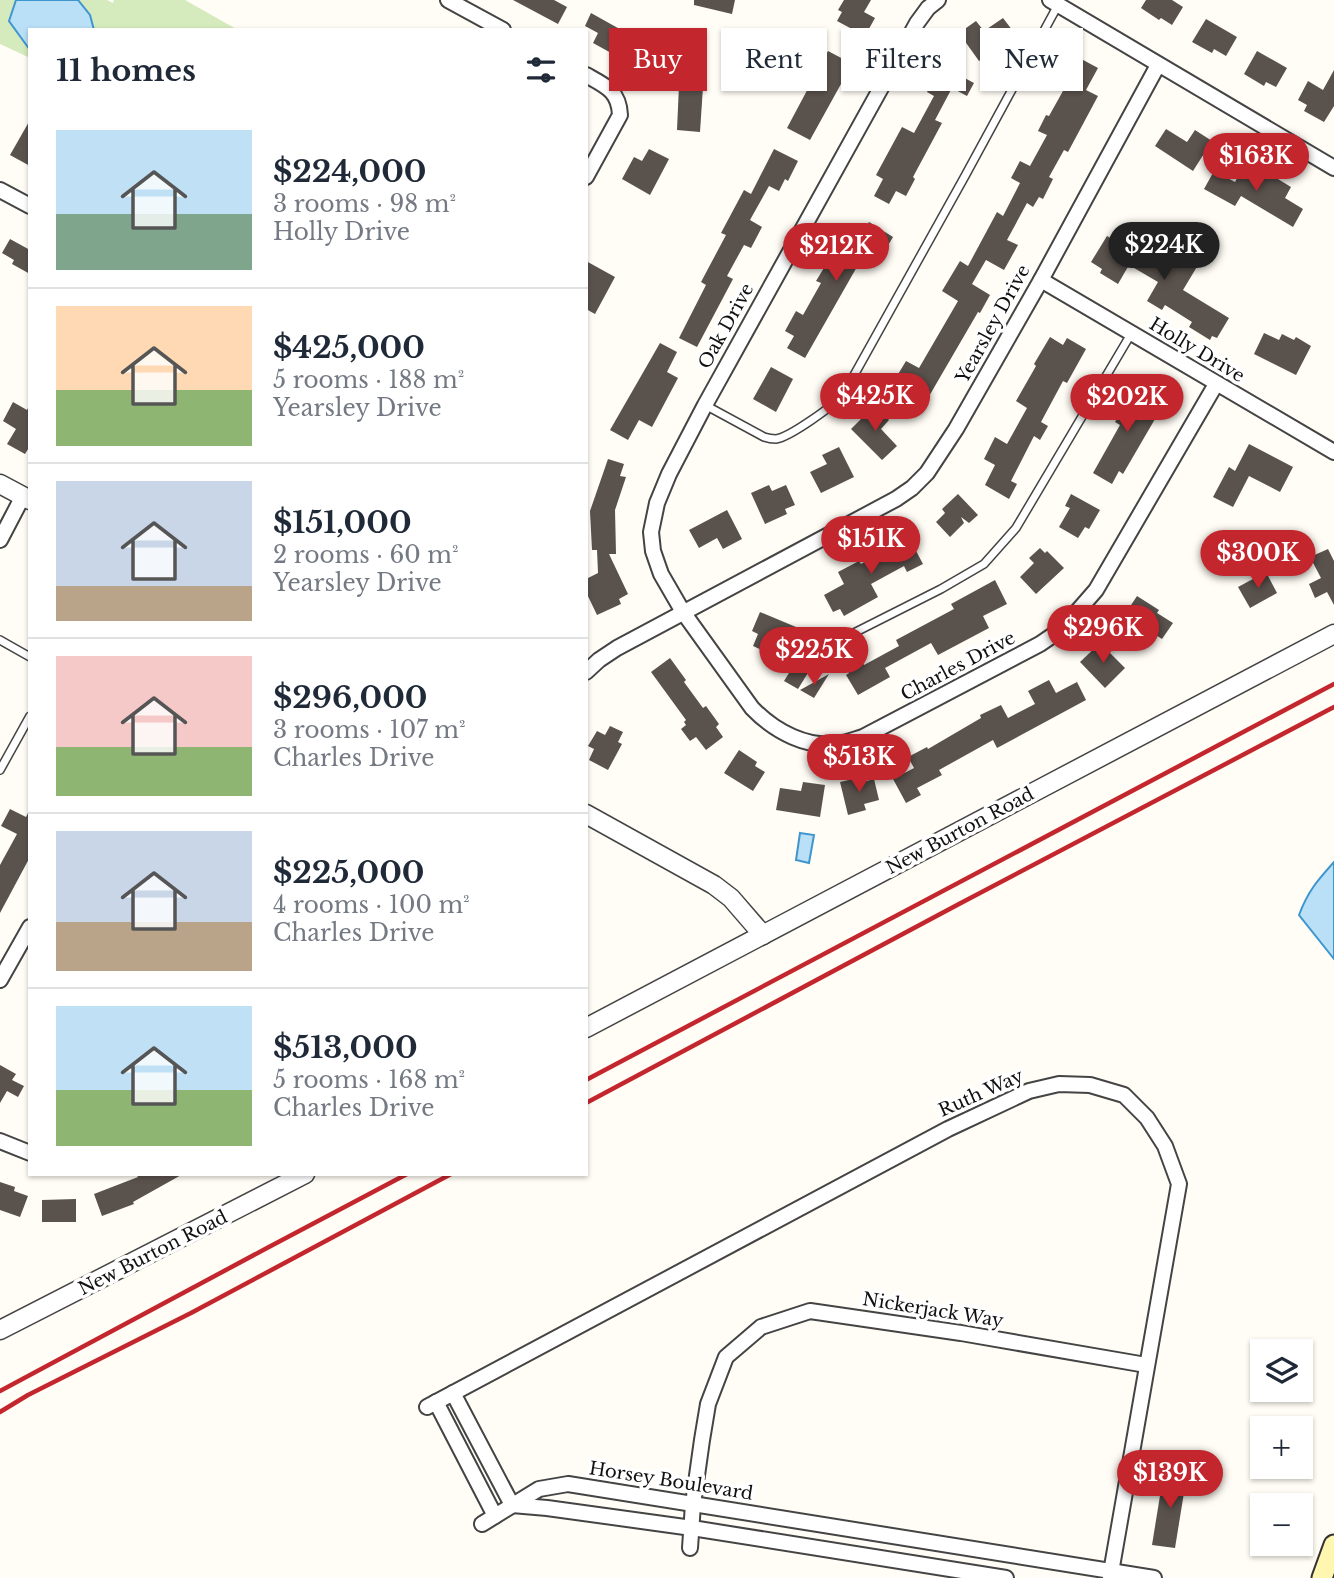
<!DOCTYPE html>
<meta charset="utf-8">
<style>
:root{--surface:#fff;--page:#f2f2f3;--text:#1f2937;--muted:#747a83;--line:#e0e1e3;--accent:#c4262e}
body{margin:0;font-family:"Libre Baskerville",serif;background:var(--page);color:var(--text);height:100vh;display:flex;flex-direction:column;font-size:26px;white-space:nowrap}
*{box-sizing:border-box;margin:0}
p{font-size:23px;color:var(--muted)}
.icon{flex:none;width:38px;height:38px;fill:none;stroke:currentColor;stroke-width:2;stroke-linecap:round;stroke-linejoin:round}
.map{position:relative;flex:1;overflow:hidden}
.drawer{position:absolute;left:28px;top:28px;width:560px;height:1148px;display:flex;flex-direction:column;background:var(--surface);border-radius:0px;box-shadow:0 2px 5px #0004}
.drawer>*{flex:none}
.top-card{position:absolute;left:609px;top:28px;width:620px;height:63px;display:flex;gap:14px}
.tools{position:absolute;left:1250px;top:1339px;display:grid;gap:14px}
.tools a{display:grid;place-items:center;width:63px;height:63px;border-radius:0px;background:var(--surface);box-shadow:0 2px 5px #0004;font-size:35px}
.price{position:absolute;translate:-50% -60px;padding:0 16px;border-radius:24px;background:var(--accent);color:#fff;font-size:23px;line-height:46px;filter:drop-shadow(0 2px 4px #0008)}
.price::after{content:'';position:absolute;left:50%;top:42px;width:21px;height:16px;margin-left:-10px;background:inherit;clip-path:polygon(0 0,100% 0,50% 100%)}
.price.active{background:#222;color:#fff}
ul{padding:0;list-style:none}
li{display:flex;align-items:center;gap:21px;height:175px;padding:0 28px}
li+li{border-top:2px solid var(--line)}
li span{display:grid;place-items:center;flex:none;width:196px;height:140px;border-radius:0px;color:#555}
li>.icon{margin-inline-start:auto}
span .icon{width:84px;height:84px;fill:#fffc;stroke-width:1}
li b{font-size:30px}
h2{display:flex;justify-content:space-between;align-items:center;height:84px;padding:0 28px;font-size:30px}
.pill{padding:0 24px;border-radius:0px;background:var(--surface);box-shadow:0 2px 5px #0004;font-size:24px;line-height:63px}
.pill.active{background:var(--accent);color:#fff}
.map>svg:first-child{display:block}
.green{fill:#d5ebbd}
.water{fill:#b9e0f7;stroke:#3f96cf;stroke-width:2}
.building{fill:#5a524d}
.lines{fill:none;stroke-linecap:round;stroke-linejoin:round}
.service-casing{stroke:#444;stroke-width:10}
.minor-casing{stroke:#444;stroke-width:18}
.tertiary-casing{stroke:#444;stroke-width:21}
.secondary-casing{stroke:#333;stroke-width:23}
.service{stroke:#fff;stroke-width:7}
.minor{stroke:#fff;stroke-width:14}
.tertiary{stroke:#fff;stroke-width:18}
.secondary{stroke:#fff6b0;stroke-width:19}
.rail{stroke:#c4262e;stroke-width:4.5}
.labels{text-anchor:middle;stroke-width:7;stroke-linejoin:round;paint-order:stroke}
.street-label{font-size:18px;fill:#111;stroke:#fff}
</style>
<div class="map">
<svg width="1334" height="1578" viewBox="0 0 1334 1578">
<rect width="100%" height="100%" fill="#fffdf5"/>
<polygon class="green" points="0,0 107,0 113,3 114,0 185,0 238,30 30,30 30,58 0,44"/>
<g class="water">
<polygon points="16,0 78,0 90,15 94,30 30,30 30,50 9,21"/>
<polygon points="800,833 814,835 809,863 796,860"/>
<path d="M1334 862V959L1299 915C1308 891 1317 881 1334 862Z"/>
</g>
<g class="building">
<polygon points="513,0 554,0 567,7 558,24"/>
<polygon points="694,0 735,0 732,14 694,5"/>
<polygon points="844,0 871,0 864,12 875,18 865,36 837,21 842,12 838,10"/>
<polygon points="1146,0 1172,0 1183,7 1172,25 1161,18 1159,20 1141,8"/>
<polygon points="591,13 625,32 613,54 593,43 598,33 585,26"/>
<polygon points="1003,18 1016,35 979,61 959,33 976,21 984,31"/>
<polygon points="1206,19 1237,37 1226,56 1214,49 1212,53 1192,42"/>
<polygon points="649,30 682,45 673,63 641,48"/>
<polygon points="828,51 847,61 841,72 846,75 810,140 787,128"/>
<polygon points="1257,51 1287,68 1276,87 1266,82 1264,86 1244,74"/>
<polygon points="1072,54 1098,68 1086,90 1098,96 1068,152 1064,150 1049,177 1053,179 1043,199 1039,197 1033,207 1027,203 1007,240 1018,245 1004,270 986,260 972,284 990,295 980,313 978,312 921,410 900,397 908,383 897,376 906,361 919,368 958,301 942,291 960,261 968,266 997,212 1003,216 1020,183 1011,178 1020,161 1030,166 1047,135 1038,131 1046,115 1049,116 1068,82 1062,79 1065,74 1062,73"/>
<polygon points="939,60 963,73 959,75 974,83 967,96 952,88 935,120 942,123 913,177 915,179 906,196 896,191 889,204 874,196 883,179 876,175 902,127 914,133 934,96 927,92 932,82 928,80"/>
<polygon points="1334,70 1334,106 1324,122 1304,111 1307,105 1298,100 1308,81 1323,90"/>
<polygon points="679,85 703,87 700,132 677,130"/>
<polygon points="30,120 30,166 10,155"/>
<polygon points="1166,129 1187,142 1195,130 1212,141 1193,171 1155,146"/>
<polygon points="649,149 669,159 650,195 622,179 634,157 642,161"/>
<polygon points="774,149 798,161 788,181 785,179 779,191 769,186 750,220 762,227 751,248 744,245 727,276 733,279 697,347 679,338 706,285 701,282 726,235 721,233 744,190 751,194"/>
<polygon points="1245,164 1271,178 1273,176 1291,187 1285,198 1303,209 1293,227 1241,196 1235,206 1204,189 1214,171 1235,182"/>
<polygon points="869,222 893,237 876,266 862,258 805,358 787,348 794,336 785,331 796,311 803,315 821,283 816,281 850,225 862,233"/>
<polygon points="1107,236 1114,240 1117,236 1130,243 1127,249 1151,265 1157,255 1171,263 1184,243 1204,255 1183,290 1229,318 1217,338 1212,336 1210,340 1189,327 1192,322 1165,305 1162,310 1147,301 1158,282 1129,265 1118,284 1100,273 1102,269 1091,262"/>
<polygon points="10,239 30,250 30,274 12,264 14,260 2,253"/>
<polygon points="586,261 615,277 595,314 586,309"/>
<polygon points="1264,333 1279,340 1282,334 1294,340 1296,337 1311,346 1296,375 1254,354"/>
<polygon points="1050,337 1063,345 1067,338 1086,349 1067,383 1063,381 1041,422 1048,426 1040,440 1034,436 1011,481 1017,484 1009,499 985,485 995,465 984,459 995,437 1007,444 1027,408 1016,401 1036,366 1034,364"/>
<polygon points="660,343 677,352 667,372 678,378 652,427 639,420 628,440 610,430"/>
<polygon points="771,367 793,379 776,412 753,399"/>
<polygon points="1138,382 1156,392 1144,413 1155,419 1123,474 1119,471 1112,484 1093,473 1120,425 1115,422"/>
<polygon points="13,402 27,410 30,404 30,446 25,454 7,444 16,429 3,421"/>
<polygon points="875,405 889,420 881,429 897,446 882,460 851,429"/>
<polygon points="1249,444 1293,467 1280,492 1249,476 1233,507 1213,497 1229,467 1235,471"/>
<polygon points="839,447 854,477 821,493 810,472 827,464 822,455"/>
<polygon points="608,459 624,464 620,476 626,477 615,510 616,554 609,554 628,594 619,599 621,604 597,615 586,592 586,579 598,573 597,550 592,550 590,511"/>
<polygon points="769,485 772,491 786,485 795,505 785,509 787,514 765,524 751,493"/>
<polygon points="958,494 978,515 969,523 961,517 964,523 950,537 936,522 945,513 942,509"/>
<polygon points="1071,494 1100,510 1089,529 1085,527 1078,538 1059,527 1070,508 1065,506"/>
<polygon points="727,510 742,539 723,549 717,538 699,548 689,530"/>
<polygon points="907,534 923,564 907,572 904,566 871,584 878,597 844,616 840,609 833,612 824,595 844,584 838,572 859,561 861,564 889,549 887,545"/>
<polygon points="1040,548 1045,553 1047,551 1064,568 1036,594 1020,577 1034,563 1029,558"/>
<polygon points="1328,549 1334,561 1334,605 1327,592 1315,598 1309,584 1321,578 1310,557"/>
<polygon points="1266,572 1277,593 1250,608 1238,587"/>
<polygon points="995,580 1007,604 983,616 989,628 938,655 931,643 885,668 890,677 858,695 846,675 849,673 845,665 859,657 864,665 899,646 896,640 954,609 951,604"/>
<polygon points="1137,596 1159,610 1157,613 1173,623 1162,639 1148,630 1140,643 1116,628"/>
<polygon points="760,612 796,627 788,645 779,641 773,655 753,646 758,634 752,631"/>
<polygon points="1100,643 1125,668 1105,688 1080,662"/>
<polygon points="799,657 804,657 814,663 798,689 784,681"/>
<polygon points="670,658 686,680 684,682 703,708 706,706 719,724 716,727 723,737 706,750 696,737 690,741 681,729 686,725 684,722 686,720 651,672"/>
<polygon points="829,674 814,698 800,690"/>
<polygon points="1049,680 1056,693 1077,682 1086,700 997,748 993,740 939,770 942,775 917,788 921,795 906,803 893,779 914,768 908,757 927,747 928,749 981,718 980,715 1001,705 1008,718 1035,704 1028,691"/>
<polygon points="610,726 623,732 618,742 622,744 608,770 589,760 594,749 588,746 597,731 605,735"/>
<polygon points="739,750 757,762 755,766 765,772 753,791 724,773"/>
<polygon points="862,777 863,782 874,779 879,800 864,804 866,810 848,815 840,782"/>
<polygon points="803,782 825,785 820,817 776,810 780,788 801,791"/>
<polygon points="10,809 26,817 30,809 30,857 0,913 0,865 17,834 1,826"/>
<polygon points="0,1065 16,1074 12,1080 24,1086 18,1097 7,1091 0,1103"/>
<polygon points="136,1174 183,1174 133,1202 134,1204 102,1216 94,1194 138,1177"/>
<polygon points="0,1182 15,1187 14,1191 28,1196 20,1217 0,1210"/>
<polygon points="76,1199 76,1222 42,1222 42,1200"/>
<polygon points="1164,1471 1187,1474 1175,1548 1152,1545"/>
</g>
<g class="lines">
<defs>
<g id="service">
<path d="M705 405 764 437C767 438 773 439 776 439 790 437 833 406 843 395L965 176 1058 5"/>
<polyline points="0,640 30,657"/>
<polyline points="836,642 941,589 984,564 1016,528 1131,334"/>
<polyline points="0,770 30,716"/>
</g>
<g id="minor">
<polyline points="448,0 503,30"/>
<path d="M938 0 928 8 917 23 705 405 669 474 657 503 651 532 653 551 661 574 683 612 752 708C774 731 808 750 842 743 849 742 856 739 863 737L1040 644 1062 629 1096 590 1216 384"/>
<polyline points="1050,0 1334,168"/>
<path d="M586 75C606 86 619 91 620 115L586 177"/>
<polyline points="0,190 30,206"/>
<polyline points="1041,280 1334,452"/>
<polyline points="0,540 23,496"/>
<polyline points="586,672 599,660 617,648 896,499 912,488 927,473 956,429 1041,280 1158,65"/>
<polyline points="0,980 30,927"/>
<polyline points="0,1141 30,1153"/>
<polyline points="453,1393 512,1505"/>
<polyline points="436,1402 495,1516"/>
<polyline points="427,1407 948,1129 1029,1091 1059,1084 1090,1085 1124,1095 1147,1118 1165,1146 1179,1184 1110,1578"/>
<polyline points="512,1505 547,1508 692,1528 1006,1578"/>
<polyline points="482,1524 539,1489 568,1484 1154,1578"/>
<polyline points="690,1548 693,1504 702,1440 708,1404 726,1357 761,1327 810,1311 961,1333 1146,1365"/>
</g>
<g id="tertiary">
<polyline points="0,484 30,500"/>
<polyline points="586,814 714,885 731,898 763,935"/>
<polyline points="586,1028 1334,634"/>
<polyline points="0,1330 305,1174"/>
</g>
<polyline id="secondary" points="1322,1578 1334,1545"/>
</defs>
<use href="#service" class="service-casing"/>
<use href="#minor" class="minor-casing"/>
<use href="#tertiary" class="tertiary-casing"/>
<use href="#secondary" class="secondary-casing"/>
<use href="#service" class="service"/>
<use href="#minor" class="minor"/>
<use href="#tertiary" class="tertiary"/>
<use href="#secondary" class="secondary"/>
<g class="rail">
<polyline points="586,1080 1334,684"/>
<polyline points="586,1103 959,904 1334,707"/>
<polyline points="0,1391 267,1248 407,1174"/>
<polyline points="0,1412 28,1395 191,1313 451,1174"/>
</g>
</g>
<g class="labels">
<g class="street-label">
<text transform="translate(993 324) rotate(-61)" y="6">Yearsley Drive</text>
<text transform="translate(726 326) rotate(-61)" y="6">Oak Drive</text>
<text transform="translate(1197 350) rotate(31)" y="6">Holly Drive</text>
<text transform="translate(958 666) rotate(-28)" y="6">Charles Drive</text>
<text transform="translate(960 831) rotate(-28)" y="6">New Burton Road</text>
<text transform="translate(981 1093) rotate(-24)" y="6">Ruth Way</text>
<text transform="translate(153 1253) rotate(-27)" y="6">New Burton Road</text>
<text transform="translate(933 1310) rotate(9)" y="6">Nickerjack Way</text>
<text transform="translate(671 1481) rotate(9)" y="6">Horsey Boulevard</text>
</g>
</g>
</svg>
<div class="tools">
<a><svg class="icon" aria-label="layers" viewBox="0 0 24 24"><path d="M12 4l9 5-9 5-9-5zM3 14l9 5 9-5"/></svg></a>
<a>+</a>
<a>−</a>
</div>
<b class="price" style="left:1256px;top:193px">$163K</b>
<b class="price active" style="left:1164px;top:282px">$224K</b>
<b class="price" style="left:836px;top:283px">$212K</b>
<b class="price" style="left:875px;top:433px">$425K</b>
<b class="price" style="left:1127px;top:434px">$202K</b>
<b class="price" style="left:871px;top:576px">$151K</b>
<b class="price" style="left:1258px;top:590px">$300K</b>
<b class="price" style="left:1103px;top:665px">$296K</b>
<b class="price" style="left:814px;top:687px">$225K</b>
<b class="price" style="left:859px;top:794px">$513K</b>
<b class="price" style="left:1170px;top:1510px">$139K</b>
<div class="top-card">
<a class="pill active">Buy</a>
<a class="pill">Rent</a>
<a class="pill">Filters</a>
<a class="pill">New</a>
</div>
<section class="drawer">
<h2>11 homes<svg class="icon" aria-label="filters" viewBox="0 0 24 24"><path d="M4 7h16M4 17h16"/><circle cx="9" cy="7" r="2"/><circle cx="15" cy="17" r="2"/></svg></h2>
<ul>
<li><span style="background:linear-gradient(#bfe0f5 60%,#7fa58c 0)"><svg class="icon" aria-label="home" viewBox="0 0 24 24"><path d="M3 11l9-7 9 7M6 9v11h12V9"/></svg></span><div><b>$224,000</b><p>3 rooms · 98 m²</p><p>Holly Drive</p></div></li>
<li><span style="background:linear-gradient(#ffd9b3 60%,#8fb573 0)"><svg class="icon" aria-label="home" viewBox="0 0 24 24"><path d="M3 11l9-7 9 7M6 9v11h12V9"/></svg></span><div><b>$425,000</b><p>5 rooms · 188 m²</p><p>Yearsley Drive</p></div></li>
<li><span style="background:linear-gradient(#c9d6e8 75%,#b9a48a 0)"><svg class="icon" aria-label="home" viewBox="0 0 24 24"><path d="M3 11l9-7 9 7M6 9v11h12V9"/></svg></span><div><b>$151,000</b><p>2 rooms · 60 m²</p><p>Yearsley Drive</p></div></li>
<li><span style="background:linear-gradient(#f6c9c9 65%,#8fb573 0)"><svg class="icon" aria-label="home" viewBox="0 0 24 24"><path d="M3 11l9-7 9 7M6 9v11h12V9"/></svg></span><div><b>$296,000</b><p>3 rooms · 107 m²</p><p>Charles Drive</p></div></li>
<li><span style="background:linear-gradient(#c9d6e8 65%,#b9a48a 0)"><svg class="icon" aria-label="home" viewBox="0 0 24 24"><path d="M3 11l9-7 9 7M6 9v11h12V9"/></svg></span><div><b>$225,000</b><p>4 rooms · 100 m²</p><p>Charles Drive</p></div></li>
<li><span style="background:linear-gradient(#bfe0f5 60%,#8fb573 0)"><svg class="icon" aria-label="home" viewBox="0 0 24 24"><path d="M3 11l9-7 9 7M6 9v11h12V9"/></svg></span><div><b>$513,000</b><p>5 rooms · 168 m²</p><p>Charles Drive</p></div></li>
</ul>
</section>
</div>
